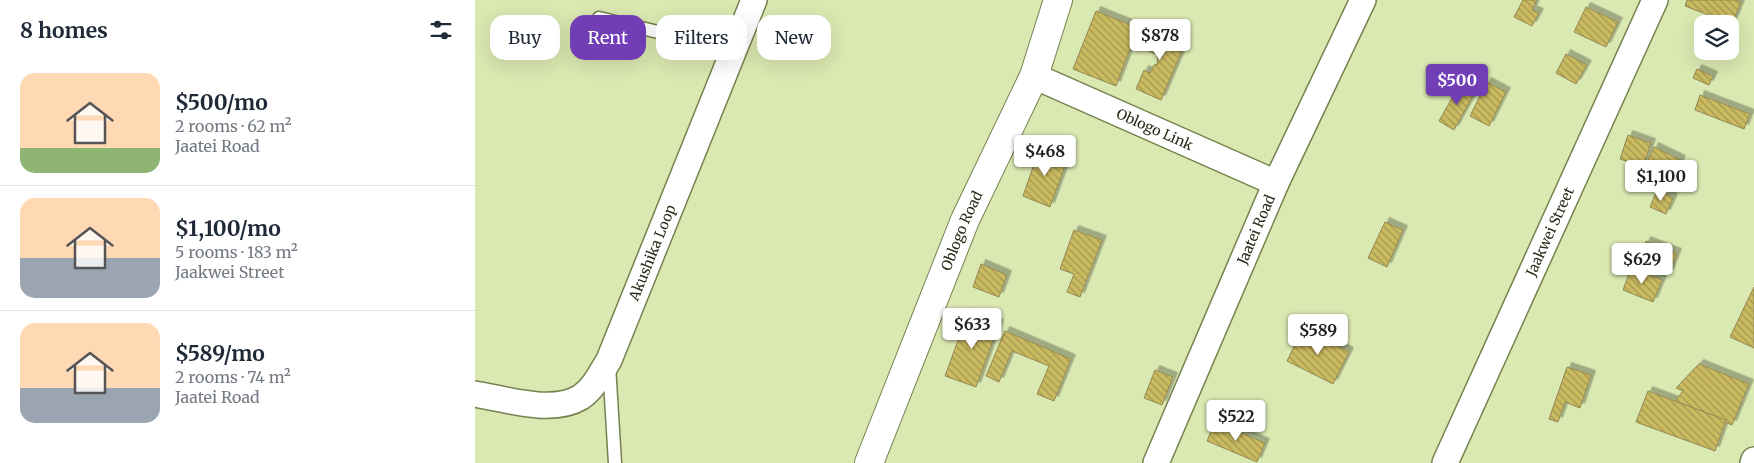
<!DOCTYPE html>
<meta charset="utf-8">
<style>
:root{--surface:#fff;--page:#f6f6f7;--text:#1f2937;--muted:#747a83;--line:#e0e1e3;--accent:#713eb6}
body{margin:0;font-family:Merriweather,serif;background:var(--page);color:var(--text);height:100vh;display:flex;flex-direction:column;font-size:19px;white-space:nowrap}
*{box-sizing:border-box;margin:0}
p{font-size:16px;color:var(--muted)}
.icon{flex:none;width:28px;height:28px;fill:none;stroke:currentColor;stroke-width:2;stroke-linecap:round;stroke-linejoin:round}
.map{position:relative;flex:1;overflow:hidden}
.panel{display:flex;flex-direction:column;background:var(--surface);width:475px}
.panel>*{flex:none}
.guide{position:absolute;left:15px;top:15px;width:475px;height:45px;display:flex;gap:10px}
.fabs{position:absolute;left:1219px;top:15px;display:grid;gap:10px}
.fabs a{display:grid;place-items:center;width:45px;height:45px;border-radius:10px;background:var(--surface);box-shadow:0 5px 20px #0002;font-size:25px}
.price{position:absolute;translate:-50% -42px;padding:0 11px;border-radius:5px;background:#fff;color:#222;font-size:16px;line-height:32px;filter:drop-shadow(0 1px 2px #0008)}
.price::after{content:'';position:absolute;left:50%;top:30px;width:15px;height:11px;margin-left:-8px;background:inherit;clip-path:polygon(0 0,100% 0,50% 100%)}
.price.on{background:var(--accent);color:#fff}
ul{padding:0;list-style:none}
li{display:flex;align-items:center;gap:15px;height:125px;padding:0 20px}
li+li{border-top:1px solid var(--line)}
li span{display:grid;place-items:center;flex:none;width:140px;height:100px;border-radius:15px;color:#555}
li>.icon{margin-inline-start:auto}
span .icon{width:60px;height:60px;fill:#fffc;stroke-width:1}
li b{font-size:21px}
h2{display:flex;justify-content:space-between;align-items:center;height:60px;padding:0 20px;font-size:21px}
.tag{padding:0 18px;border-radius:15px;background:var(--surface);box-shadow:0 5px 20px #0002;font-size:18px;line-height:45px}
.tag.on{background:var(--accent);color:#fff}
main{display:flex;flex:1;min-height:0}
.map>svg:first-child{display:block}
.building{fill:url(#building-back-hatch);stroke:#928853;filter:url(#shadow)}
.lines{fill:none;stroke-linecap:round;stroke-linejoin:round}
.lane-casing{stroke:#76814e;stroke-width:15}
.street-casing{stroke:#76814e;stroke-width:28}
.secondary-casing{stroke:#76814e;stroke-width:30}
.lane{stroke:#fff;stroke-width:12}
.street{stroke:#fff;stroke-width:25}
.secondary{stroke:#fff;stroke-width:28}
.labels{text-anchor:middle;stroke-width:5;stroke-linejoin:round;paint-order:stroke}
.street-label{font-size:14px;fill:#272c17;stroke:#e8f5be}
</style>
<main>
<section class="panel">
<h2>8 homes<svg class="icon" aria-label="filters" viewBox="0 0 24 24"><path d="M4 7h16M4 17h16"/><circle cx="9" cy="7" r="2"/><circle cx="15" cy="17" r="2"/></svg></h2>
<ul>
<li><span style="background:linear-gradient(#ffd9b3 75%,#8fb573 0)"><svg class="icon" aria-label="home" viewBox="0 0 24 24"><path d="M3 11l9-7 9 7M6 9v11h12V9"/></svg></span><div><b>$500/mo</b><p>2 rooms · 62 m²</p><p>Jaatei Road</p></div></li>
<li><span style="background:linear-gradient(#ffd9b3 60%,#9aa5b1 0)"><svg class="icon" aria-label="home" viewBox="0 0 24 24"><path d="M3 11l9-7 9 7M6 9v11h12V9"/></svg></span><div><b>$1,100/mo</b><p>5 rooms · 183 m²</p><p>Jaakwei Street</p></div></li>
<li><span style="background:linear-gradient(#ffd9b3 65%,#9aa5b1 0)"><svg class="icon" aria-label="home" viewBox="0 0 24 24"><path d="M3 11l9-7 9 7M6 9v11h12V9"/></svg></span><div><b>$589/mo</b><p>2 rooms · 74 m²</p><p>Jaatei Road</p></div></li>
</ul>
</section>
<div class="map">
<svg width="1279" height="463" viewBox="0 0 1279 463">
<defs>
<pattern id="building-back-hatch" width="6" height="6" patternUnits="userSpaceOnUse" patternTransform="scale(1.25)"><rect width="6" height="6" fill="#caba61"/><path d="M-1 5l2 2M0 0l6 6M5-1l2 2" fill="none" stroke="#a4974f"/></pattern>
<filter id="shadow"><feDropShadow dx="4.5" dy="-4.5" stdDeviation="0" flood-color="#0004"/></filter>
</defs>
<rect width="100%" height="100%" fill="#dae8b1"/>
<g class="building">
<polygon points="1048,0 1062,0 1057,10 1064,13 1057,26 1039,17"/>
<polygon points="1212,0 1261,0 1266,2 1257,24 1210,6"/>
<polygon points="1111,7 1143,22 1131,47 1099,32"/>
<polygon points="621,11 663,28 641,86 598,69"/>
<polygon points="675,25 711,41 686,100 661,89 669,70 675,73 679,65 683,64 682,55 665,47"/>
<polygon points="1091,54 1112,65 1101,84 1081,73"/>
<polygon points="1222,69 1238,76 1234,85 1218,78"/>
<polygon points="986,82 1001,90 979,130 964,121"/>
<polygon points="1012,82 1031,92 1014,126 995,116"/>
<polygon points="1225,95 1275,114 1269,129 1220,110"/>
<polygon points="1153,135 1176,143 1168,167 1145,159"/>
<polygon points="565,147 593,158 575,207 548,196"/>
<polygon points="1179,147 1206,160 1199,177 1171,164"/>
<polygon points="1182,190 1198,198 1191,214 1175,207"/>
<polygon points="910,222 928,230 912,267 893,258"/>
<polygon points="599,230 627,240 605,297 592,292 599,274 585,269"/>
<polygon points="1171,241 1202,253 1194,274 1164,263"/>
<polygon points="506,264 532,275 524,297 498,287"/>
<polygon points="1156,268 1187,280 1178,302 1148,290"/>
<polygon points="1279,287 1279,348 1255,337"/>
<polygon points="493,313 524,324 501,387 470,376"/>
<polygon points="828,328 874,352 858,384 812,361"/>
<polygon points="530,331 596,359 579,401 562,394 574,366 537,351 524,382 511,376"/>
<polygon points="1224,364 1274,384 1257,425 1200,401 1208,391 1201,388"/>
<polygon points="1092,367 1116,375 1105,408 1090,402 1083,422 1074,419"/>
<polygon points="680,370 698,377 687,405 669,398"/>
<polygon points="1173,391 1251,420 1240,451 1161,422"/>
<polygon points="740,422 790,443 782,462 732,441"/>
</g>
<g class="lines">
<defs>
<g id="lane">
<polyline points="124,18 259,50"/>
<polyline points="134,365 140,463"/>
</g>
<g id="street">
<path id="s1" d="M559 76 801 183"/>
<path id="s2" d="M0 394C31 399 77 415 106 397 119 388 126 373 134 360L279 0"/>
<path id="s3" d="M681 463 801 183 888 0"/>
<path id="s4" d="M970 463 1180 0"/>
<polyline points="1278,463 1279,460"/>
</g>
<g id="secondary">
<path id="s5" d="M394 463 490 220 559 76 583 0"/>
</g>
</defs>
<use href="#lane" class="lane-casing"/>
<use href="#street" class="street-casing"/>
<use href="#secondary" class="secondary-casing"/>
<use href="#lane" class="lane"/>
<use href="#street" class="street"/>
<use href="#secondary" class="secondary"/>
</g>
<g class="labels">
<g class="street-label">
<text dy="5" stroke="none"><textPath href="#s1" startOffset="132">Oblogo Link</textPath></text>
<text dy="5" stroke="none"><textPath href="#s3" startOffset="254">Jaatei Road</textPath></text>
<text dy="5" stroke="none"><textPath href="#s5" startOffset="250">Oblogo Road</textPath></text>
<text dy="5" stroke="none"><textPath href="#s4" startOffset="254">Jaakwei Street</textPath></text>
<text dy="5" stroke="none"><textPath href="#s2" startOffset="271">Akushika Loop</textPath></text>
</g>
</g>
</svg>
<div class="fabs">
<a><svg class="icon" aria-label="layers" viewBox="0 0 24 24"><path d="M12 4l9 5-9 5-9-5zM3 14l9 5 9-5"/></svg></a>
</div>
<b class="price" style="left:685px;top:61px">$878</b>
<b class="price on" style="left:982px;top:106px">$500</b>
<b class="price" style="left:570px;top:177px">$468</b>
<b class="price" style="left:1186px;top:202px">$1,100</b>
<b class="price" style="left:1167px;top:285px">$629</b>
<b class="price" style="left:497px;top:350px">$633</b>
<b class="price" style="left:843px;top:356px">$589</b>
<b class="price" style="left:761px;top:442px">$522</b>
<div class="guide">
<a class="tag">Buy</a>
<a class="tag on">Rent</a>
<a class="tag">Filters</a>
<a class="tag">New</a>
</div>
</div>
</main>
